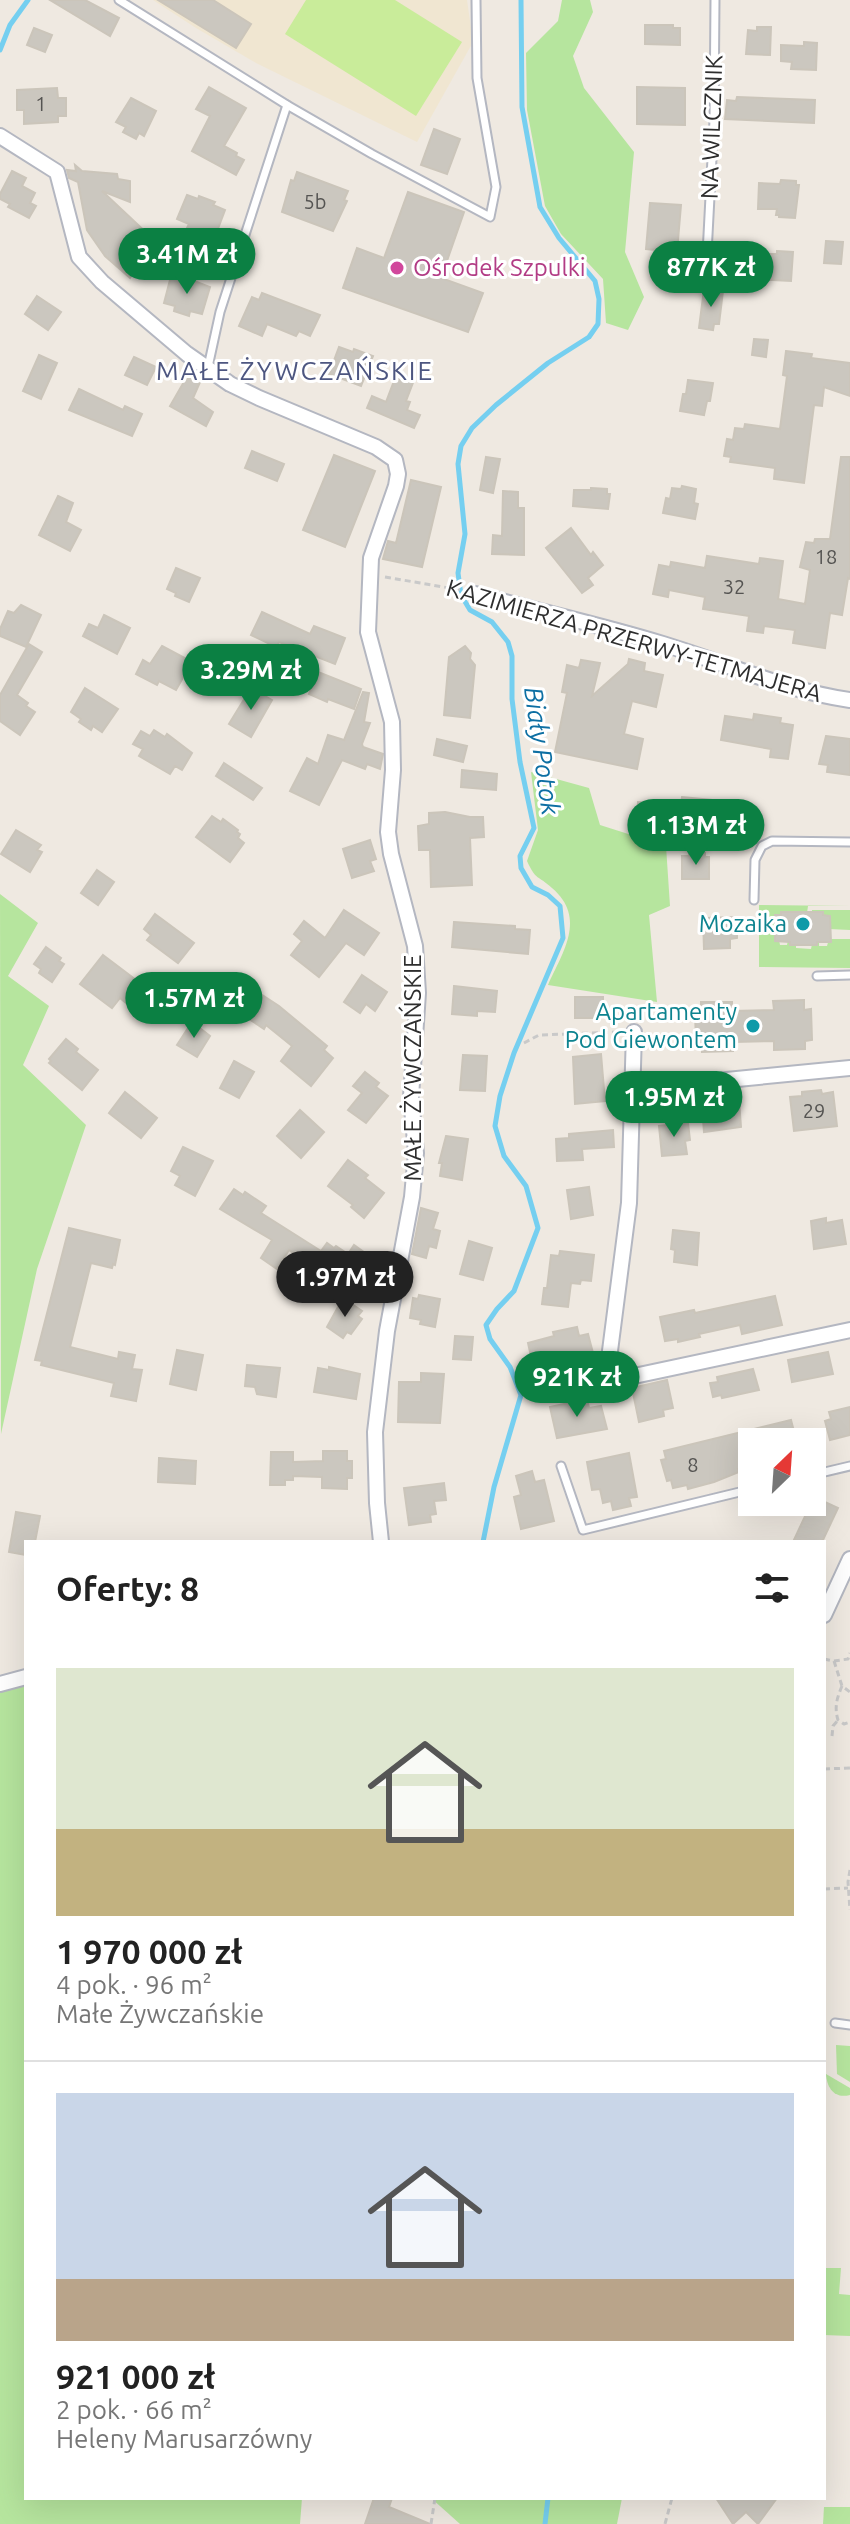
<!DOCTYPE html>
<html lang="pl">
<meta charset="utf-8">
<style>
:root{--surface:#fff;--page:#f2f2f2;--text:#222;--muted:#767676;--line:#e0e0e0;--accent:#0b8043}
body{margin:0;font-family:Ubuntu,sans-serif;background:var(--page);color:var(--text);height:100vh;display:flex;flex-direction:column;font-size:30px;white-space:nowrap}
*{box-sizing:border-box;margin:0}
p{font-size:26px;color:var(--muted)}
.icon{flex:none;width:44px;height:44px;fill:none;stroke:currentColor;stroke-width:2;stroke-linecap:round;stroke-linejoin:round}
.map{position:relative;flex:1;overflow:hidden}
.side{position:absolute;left:24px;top:1540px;width:802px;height:960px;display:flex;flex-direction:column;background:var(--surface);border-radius:0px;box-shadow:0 8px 32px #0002}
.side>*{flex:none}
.needle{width:52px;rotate:25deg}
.controls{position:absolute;left:738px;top:1428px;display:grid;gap:16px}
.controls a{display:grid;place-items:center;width:88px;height:88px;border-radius:0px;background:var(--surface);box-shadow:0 8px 32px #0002;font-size:40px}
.price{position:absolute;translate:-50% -68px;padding:0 18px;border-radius:28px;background:var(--accent);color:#fff;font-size:26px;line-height:52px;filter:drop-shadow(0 2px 4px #0008)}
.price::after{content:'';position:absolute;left:50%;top:48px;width:24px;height:18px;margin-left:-12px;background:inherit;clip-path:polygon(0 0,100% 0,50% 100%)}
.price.active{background:#222;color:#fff}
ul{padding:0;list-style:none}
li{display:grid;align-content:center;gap:16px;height:424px;padding:0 32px}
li+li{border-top:2px solid var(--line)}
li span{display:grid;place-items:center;height:248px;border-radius:0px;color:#555}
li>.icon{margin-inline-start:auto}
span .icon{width:144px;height:144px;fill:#fffc;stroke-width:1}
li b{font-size:34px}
h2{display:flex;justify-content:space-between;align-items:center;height:96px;padding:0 32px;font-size:34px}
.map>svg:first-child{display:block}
.education{fill:#f0e6d1}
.green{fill:#b6e59e}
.pitch{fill:#c9ec9a}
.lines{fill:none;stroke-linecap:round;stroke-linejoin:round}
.stream{stroke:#75cff0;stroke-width:5}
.building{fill:#cbc7bf;stroke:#cbc5ba;stroke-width:2}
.service-casing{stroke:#b4b7c1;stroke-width:11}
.minor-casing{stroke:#b4b7c1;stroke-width:18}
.path{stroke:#c9c9c9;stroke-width:3;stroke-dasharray:6 4;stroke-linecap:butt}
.service{stroke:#fff;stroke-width:7}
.minor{stroke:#fff;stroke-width:14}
.hotel-dot{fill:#d1479c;stroke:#fff;stroke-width:3}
.culture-dot{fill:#0f9aa8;stroke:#fff;stroke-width:3}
.labels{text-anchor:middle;stroke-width:6;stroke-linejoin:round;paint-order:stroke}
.number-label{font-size:20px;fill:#555452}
.street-label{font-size:24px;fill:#2e2e2e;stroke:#fff}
.hotel-label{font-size:24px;fill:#b23c85;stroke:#fff;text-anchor:start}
.culture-label{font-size:24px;fill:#0d838f;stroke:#fff;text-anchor:end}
.neighbourhood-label{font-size:26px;letter-spacing:2px;fill:#4d5680;stroke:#fff}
.water-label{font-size:26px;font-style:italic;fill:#0d6fa3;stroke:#fff}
</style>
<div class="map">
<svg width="850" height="2524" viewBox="0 0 850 2524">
<rect width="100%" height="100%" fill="#efe9e1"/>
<polygon class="education" points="153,0 467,0 473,42 417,142 256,63 196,28"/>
<g class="green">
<polygon points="562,0 590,0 593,12 573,56 584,88 634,152 625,252 644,297 628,330 606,323 603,279 561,234 545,206 527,110 526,53 558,21"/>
<path d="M531 772 589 788 600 825 666 846 670 906 649 915 657 1002 548 985C563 952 587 918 552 888 538 875 536 881 527 861L538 830Z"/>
<polygon points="0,894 38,923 8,976 49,1006 23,1065 86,1125 37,1269 1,1434"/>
<polygon points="759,905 850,906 808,906 807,913 782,912 783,915 775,915 775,941 779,940 780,945 787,945 788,940 790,941 790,944 796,943 796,948 811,949 812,944 817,945 819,941 819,946 827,946 829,939 850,939 850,968 759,967"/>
<polygon points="812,910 850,910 850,930 829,929 830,916 822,915 823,912 812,913"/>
<polygon points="26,1684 26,2498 302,2498 300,2524 0,2524 0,1691"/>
<polygon points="836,2045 850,2046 850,2082 837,2074"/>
<path d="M826 2074 850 2088V2095C834 2099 827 2088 826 2074Z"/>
<polygon points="824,2268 841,2268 839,2294 850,2295 850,2336 824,2335"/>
<polygon points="431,2498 622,2498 617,2524 460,2524"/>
<polygon points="824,2507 850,2507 850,2524 823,2524"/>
</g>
<polygon class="pitch" points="306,0 395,0 462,42 416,116 285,34"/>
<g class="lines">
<g class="stream">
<polyline points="0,50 10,25 28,0"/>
<polyline points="483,1542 494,1487 521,1395 510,1367 490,1339 486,1325 497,1309 514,1291 538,1228 526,1186 504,1156 495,1126 500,1096 514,1053 563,938 560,906 548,895 532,887 521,868 520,856 534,828 520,762 512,699 512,656 508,642 492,622 470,610 461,595 458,573 465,534 458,464 461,446 472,428 496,405 548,363 589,337 598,324 599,299 595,281 559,238 540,207 522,107 521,0"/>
<polyline points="545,2524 548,2498"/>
</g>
</g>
<g class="building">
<polygon points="50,0 85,0 119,18 110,36"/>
<polygon points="158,0 213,0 251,24 236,48"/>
<polygon points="645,25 673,25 673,28 680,28 680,45 645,44"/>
<polygon points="757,27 771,27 770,55 746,54 748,30 757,31"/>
<polygon points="34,28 52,35 45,52 27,45"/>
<polygon points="804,42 817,43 816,70 791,69 792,62 781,61 781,45 804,46"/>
<polygon points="209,87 246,108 224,146 237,153 236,156 244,160 236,175 192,151 210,116 196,109"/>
<polygon points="637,87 685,88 685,125 637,124"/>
<polygon points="57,88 58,98 66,98 66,116 58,116 58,122 24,124 24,110 17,110 17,90"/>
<polygon points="737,97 815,100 814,123 725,119 727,100 736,101"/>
<polygon points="131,98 156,111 144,136 139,133 136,139 123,132 126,127 116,122"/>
<polygon points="434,129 460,139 447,174 421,165"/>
<polygon points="75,165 82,171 117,174 118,179 130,181 130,202 102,191 153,239 130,278 105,256 87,230 78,182 69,178 67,170 76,171"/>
<polygon points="12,171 26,178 22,186 35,193 30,203 36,206 29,218 8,207 10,204 0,199 0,194"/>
<polygon points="297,172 348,191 344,200 347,201 333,231 282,212 291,180 294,181"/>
<polygon points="781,180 796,181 796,185 799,185 795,218 779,217 779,215 776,215 777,209 758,209 759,183 780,184"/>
<polygon points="408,192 464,212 441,278 483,293 468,332 343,288 357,248 384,258"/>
<polygon points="187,195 198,199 199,196 215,202 213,205 225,210 216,234 204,229 203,234 187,228 189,224 177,219"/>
<polygon points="650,203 681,205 677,252 646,249"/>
<polygon points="826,241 843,242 841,264 824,263"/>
<polygon points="777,251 793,252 791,281 754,279 755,260 765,261 766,254 777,254"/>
<polygon points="171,276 183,279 184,277 210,287 202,314 190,311 189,316 174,311 175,306 164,303"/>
<polygon points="704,289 723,291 719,324 714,324 713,330 699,328"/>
<polygon points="262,293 320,315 310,336 299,331 296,336 267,324 262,336 239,326 252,297 259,300"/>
<polygon points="37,296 61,312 48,330 25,314"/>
<polygon points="754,339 768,340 766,357 752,355"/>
<polygon points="339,347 353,352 354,349 373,356 361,386 329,374"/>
<polygon points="786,351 812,354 811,358 850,363 850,396 824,387 822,406 814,405 804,483 774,479 775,468 730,462 731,457 724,456 727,439 733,440 735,428 744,429 745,424 780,429 787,376 783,375"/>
<polygon points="39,355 57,363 41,399 23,391"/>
<polygon points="134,357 156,367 147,385 125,375"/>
<polygon points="189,373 201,380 193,398 213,412 206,426 170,406"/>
<polygon points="397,373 414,380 406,401 410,402 407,410 420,415 414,428 367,408 372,396 386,402"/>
<polygon points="688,380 713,383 710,401 707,401 704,415 680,411 683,394 686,394"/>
<polygon points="79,389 123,410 125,406 142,414 132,436 69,410"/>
<polygon points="252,451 284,464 277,481 245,468"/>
<polygon points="334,455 375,471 345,547 303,530"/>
<polygon points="486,457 500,459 493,493 480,490"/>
<polygon points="841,457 850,457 850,579 848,578 842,615 830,613 825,648 793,643 795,630 764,626 763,633 747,631 749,616 703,609 705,597 669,590 668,597 653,594 659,565 670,567 671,562 705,568 707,556 759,564 760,558 783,561 778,599 805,604 810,570 800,567 806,542 814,543 815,539 830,539"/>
<polygon points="411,480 441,487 422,567 383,559 388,541 396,543"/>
<polygon points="682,486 696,489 694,503 698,504 695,519 663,513 666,498 670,499 672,488 681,489"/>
<polygon points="591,488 607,489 607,494 610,494 608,509 573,506 574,490 591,490"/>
<polygon points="503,491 518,492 518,508 524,508 524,555 492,554 493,535 502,536"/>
<polygon points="58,496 73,503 66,522 81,530 70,551 39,535"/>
<polygon points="571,528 591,555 593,552 603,565 588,578 593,585 582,593 546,548"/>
<polygon points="176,568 200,578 189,602 175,596 176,593 167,589"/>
<polygon points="21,605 41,615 26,647 0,636 0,629 8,611 14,613"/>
<polygon points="262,612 310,634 314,626 345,638 335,664 279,642 276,647 251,635"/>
<polygon points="104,615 130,628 117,654 83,636 89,624 98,628"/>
<polygon points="29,644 42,652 17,695 28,703 26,706 35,712 20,735 0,721 0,695"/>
<polygon points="162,646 192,662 176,690 159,681 157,685 136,674 143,660 150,664"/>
<polygon points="465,646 471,653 470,659 475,665 470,718 444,715 449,657"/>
<polygon points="629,659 645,663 644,671 663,675 656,707 632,701 624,734 643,739 637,769 555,752 567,693 562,692 567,665 579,668 581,660 600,663 592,696 628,664"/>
<polygon points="318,672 361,689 354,709 328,699 327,702 309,694"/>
<polygon points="85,688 118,709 102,732 93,726 91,730 79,722 81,719 71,712"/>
<polygon points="251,688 272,700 251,737 229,724"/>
<polygon points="363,692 369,693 364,722 370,723 362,744 363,747 383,754 380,769 367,764 365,769 342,760 319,805 290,791 307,758 318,764 328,735 344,740"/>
<polygon points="754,714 781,718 780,723 793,725 788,759 770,757 771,749 721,740 725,716 753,720"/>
<polygon points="154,730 165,737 167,734 192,753 182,770 175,766 170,774 139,756 143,749 133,744 141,731 150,736"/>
<polygon points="826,736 850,739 850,775 827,772 828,765 819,764"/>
<polygon points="437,739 467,746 463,762 434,755"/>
<polygon points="224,763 262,788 253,800 216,776"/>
<polygon points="462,770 497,774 496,790 461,787"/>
<polygon points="682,797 722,801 720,823 711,822 710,825 637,816 638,802 681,805"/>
<polygon points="445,812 470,817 483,817 484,837 470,838 472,885 431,887 430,850 419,850 418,826 429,824 429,813"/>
<polygon points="212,816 221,822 223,819 238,830 237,832 240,834 238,838 244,843 230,862 196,837"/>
<polygon points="16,830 41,845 37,850 42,852 30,872 1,854"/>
<polygon points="370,840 376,859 370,861 374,871 352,878 343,849"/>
<polygon points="689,853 705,853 705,857 709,857 709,879 682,879 682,856 689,856"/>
<polygon points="97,870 114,882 98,905 81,893"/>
<polygon points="344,910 379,933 364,955 346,943 319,977 291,955 302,941 294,934 304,921 325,938"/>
<polygon points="781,912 823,912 823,915 830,916 831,942 817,942 817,945 790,945 790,942 775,941 775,915 781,915"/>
<polygon points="155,914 194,943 178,963 147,940 151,935 144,929"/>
<polygon points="737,917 737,938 730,939 730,948 704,949 703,918"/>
<polygon points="454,922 515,926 515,929 530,930 528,954 452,947"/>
<polygon points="46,947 61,958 59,961 64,964 52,982 39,973 41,969 34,964"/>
<polygon points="103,955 152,992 157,987 165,995 168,992 179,1002 163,1019 153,1010 145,1019 120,998 112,1008 80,984"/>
<polygon points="362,975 387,992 375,1011 366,1004 360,1013 344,1002"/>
<polygon points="220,977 235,986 239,980 279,1006 327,1046 324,1050 333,1058 311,1086 281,1061 292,1046 266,1025 264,1029 210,993"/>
<polygon points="454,986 497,991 495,1012 477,1011 477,1016 452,1014"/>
<rect x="575" y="997" width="28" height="21"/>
<polygon points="804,1000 804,1010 811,1009 812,1040 805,1041 805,1049 774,1050 774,1041 733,1042 733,1051 702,1052 702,1043 696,1043 695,1012 701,1012 701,1002 732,1002 732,1011 774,1010 773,1001"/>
<polygon points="192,1022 210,1036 197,1057 177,1045"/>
<polygon points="66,1039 78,1049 76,1052 98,1070 82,1090 49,1063 51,1061 49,1059"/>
<polygon points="601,1054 605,1101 575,1104 573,1057"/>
<polygon points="463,1055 487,1056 485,1091 460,1090"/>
<polygon points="234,1061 254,1072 239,1098 220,1088"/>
<polygon points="365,1072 379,1083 376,1087 388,1096 366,1123 348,1110 362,1093 353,1086"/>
<polygon points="821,1090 822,1094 833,1092 837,1126 794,1131 790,1097 802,1096 802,1092"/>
<polygon points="125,1092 157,1118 141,1138 109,1113"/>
<polygon points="667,1094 668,1118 653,1119 652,1095"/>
<polygon points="739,1100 741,1127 704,1132 702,1107 724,1105 724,1101"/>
<polygon points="300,1110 324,1132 301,1158 277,1136"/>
<polygon points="688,1123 690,1140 685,1141 687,1154 662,1156 659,1126"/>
<polygon points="613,1130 614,1147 582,1149 583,1160 557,1161 556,1139 569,1138 569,1134"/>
<polygon points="446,1136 468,1139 462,1180 440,1176 442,1163 439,1163"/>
<polygon points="183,1147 213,1161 195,1196 175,1185 180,1176 171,1171"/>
<polygon points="348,1160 368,1175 365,1178 384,1193 364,1218 351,1207 353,1205 328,1186"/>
<polygon points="589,1187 593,1215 571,1219 567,1190"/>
<polygon points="234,1189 243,1195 245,1192 266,1206 261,1213 321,1251 327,1243 334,1248 336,1246 348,1254 354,1245 368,1255 361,1267 373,1275 357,1299 289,1250 277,1269 261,1258 272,1240 220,1209"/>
<polygon points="421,1208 438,1213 433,1229 440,1231 436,1248 429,1246 426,1258 412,1254"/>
<polygon points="826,1218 826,1223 842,1220 846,1244 814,1249 811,1221"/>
<polygon points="69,1228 120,1240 115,1265 113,1264 112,1268 91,1263 70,1347 118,1359 119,1352 135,1355 132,1369 142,1370 136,1401 111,1396 114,1383 41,1365 42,1361 35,1360"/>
<polygon points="673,1230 699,1233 697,1265 674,1262 675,1250 671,1249"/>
<polygon points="469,1241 492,1248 483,1280 460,1274"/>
<polygon points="560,1251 594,1255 591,1281 581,1280 580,1284 571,1283 568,1307 542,1304 544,1288 547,1288 551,1255 559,1256"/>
<polygon points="419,1295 440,1299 435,1327 420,1324 421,1320 410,1318 413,1298 418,1299"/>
<polygon points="775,1296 782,1325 742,1334 740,1325 699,1334 700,1337 678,1342 678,1339 665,1341 660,1317 694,1310 695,1313"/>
<polygon points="343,1298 362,1311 358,1316 362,1319 351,1334 347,1332 343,1338 327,1327"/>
<polygon points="577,1327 579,1336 588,1334 593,1353 594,1359 585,1361 587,1370 563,1375 561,1368 538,1372 536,1360 532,1361 528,1343 554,1336 553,1332"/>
<polygon points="455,1336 473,1337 471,1360 453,1359"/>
<polygon points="177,1350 203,1355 196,1390 170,1384"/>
<polygon points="828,1352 833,1374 792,1382 788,1360"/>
<polygon points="247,1365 280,1368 276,1397 257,1394 255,1387 245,1386"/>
<polygon points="329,1367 360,1374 356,1399 314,1392 318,1368 329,1370"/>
<polygon points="753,1369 759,1390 722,1398 721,1395 713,1397 710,1383 718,1382 717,1377"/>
<polygon points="421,1373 444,1374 440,1423 398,1422 399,1382 421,1382"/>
<polygon points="667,1380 673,1408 663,1410 664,1416 639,1422 632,1388"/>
<polygon points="587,1399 589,1408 601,1406 607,1429 557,1438 550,1407"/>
<polygon points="850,1407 850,1435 830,1440 825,1421 831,1419 829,1412"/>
<polygon points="791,1420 796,1439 793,1440 793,1442 752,1442 752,1465 738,1469 739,1472 714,1482 688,1489 687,1485 673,1488 671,1480 667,1481 661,1460 666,1459 664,1451"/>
<polygon points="323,1451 347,1451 347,1461 352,1461 352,1478 347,1478 347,1489 322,1488 322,1477 293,1476 293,1480 285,1480 285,1485 270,1485 271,1452 293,1452 293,1462 323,1461"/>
<polygon points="629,1453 637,1497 629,1498 631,1506 613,1510 611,1501 603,1503 600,1489 592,1490 587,1462"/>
<polygon points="159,1458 196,1461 195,1484 158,1482"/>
<polygon points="532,1471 535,1482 544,1480 554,1521 521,1529 514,1497 521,1495 516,1476"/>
<polygon points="444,1483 446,1500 434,1501 436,1514 430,1515 431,1522 409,1525 404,1488"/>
<polygon points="814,1497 838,1508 822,1542 793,1542"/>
<polygon points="16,1512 40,1516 35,1542 26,1542 26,1555 9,1552"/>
<polygon points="374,2498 392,2498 389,2507 430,2524 365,2524"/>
<polygon points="716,2498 777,2498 758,2524 746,2512 733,2524"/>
</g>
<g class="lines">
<defs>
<g id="service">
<polyline points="119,0 287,105 372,154 490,217 496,187 477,78 476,0"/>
<polyline points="707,254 714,120 715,0"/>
<polyline points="208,367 220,312 287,105"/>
<polyline points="754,900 755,860 762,846 772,841 850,842"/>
<polyline points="817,976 850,975"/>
<polyline points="561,1466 583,1530 752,1489"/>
<polyline points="812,1475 850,1466"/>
<polyline points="835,2023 850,2025"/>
</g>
<g id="minor">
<polyline points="0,136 57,172 79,257 102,282 187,354 230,384 259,398 376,447 395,460 398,474 396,486 371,558 368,632 392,722 393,770 388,832 391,854 415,946 418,993 411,1097 416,1153 412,1197 387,1331 375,1432 377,1503 381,1542"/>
<path d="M475 594C537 611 601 625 663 644 726 663 785 691 850 700"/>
<polyline points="634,1032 629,1203 606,1382 850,1330"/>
<polyline points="696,1083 850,1068"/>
<polyline points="824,1615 850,1559"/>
<polyline points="0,1684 26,1677"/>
</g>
</defs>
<use href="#service" class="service-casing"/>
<use href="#minor" class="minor-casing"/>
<g class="path">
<polyline points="385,577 461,590"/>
<polyline points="524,1043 539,1035 618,1032"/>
<polyline points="648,1080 681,1081"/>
<polyline points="824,1659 834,1661 848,1659 850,1653"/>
<polyline points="834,1661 842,1686 850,1692"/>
<path d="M842 1686C837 1698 834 1707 838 1720L844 1724 850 1722"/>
<polyline points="832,1736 833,1726 838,1720"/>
<polyline points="824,1769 850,1768"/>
<polyline points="850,1870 848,1882 850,1910"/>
<polyline points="824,1889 848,1888"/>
<polyline points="431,2524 435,2498"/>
<polyline points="665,2524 672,2498"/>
</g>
<use href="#service" class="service"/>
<use href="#minor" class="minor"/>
</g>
<circle class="hotel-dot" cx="397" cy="268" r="8"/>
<g class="culture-dot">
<circle cx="803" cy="924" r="8"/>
<circle cx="753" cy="1026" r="8"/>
</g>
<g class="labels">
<g class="number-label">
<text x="41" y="111">1</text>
<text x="315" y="209">5b</text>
<text x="826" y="564">18</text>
<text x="734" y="594">32</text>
<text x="814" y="1118">29</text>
<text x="693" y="1472">8</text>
</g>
<g class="street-label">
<text transform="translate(712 127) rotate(-88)" y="8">NA WILCZNIK</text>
<text transform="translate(634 641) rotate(16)" y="8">KAZIMIERZA PRZERWY-TETMAJERA</text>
<text transform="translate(413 1068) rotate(-90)" y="8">MAŁE ŻYWCZAŃSKIE</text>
</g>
<g class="hotel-label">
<text x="413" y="276">Ośrodek Szpulki</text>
</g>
<g class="culture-label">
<text x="787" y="932">Mozaika</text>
<text x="737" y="1020">Apartamenty<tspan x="737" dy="28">Pod Giewontem</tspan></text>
</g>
<g class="neighbourhood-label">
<text x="295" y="380">MAŁE ŻYWCZAŃSKIE</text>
</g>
<g class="water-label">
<text transform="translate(542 751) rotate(82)" y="9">Biały Potok</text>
</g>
</g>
</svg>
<div class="controls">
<a><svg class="needle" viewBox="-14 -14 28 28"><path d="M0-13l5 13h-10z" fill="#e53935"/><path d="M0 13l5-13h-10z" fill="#767676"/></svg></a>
</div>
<b class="price" style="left:187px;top:296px">3.41M zł</b>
<b class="price" style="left:711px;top:309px">877K zł</b>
<b class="price" style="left:251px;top:712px">3.29M zł</b>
<b class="price" style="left:696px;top:867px">1.13M zł</b>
<b class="price" style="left:194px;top:1040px">1.57M zł</b>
<b class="price" style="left:674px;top:1139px">1.95M zł</b>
<b class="price active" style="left:345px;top:1319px">1.97M zł</b>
<b class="price" style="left:577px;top:1419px">921K zł</b>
<section class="side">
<h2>Oferty: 8<svg class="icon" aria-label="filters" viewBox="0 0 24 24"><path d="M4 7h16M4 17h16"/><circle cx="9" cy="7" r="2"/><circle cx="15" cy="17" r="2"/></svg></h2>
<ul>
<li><span style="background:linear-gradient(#dfe7d0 65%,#c2b280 0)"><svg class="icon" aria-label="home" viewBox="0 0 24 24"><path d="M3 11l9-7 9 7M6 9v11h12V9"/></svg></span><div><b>1 970 000 zł</b><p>4 pok. · 96 m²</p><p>Małe Żywczańskie</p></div></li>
<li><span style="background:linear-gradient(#c9d6e8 75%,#b9a48a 0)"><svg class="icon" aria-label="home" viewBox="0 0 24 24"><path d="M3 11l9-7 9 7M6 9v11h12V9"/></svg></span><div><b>921 000 zł</b><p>2 pok. · 66 m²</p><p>Heleny Marusarzówny</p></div></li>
</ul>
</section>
</div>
